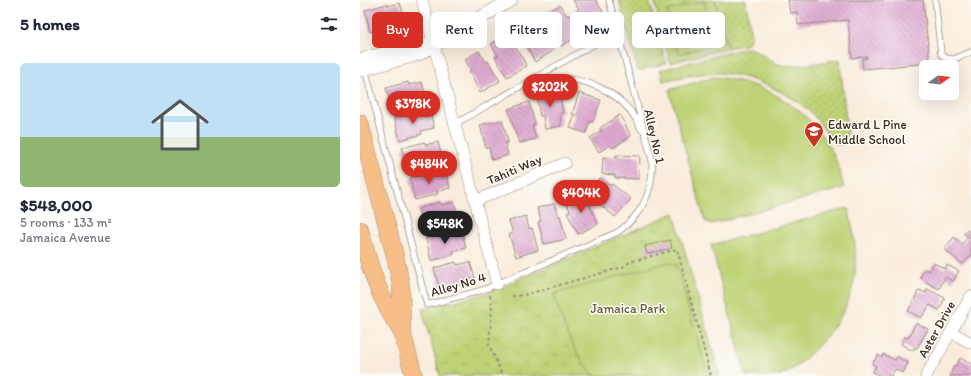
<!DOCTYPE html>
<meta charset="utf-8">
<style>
:root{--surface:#fff;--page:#f2f2f3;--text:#1f2937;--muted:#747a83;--accent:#d93025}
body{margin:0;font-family:Itim,sans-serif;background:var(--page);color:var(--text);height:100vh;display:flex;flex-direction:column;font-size:15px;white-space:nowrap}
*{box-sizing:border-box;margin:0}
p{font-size:13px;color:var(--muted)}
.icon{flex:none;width:22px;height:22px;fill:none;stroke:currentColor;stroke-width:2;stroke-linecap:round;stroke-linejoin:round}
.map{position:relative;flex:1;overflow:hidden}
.drawer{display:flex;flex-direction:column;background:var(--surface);width:360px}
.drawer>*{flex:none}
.hud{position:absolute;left:12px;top:12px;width:380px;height:36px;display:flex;gap:8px}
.needle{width:26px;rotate:75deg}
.tools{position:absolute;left:559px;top:60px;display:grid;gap:8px}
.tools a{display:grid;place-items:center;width:40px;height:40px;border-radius:6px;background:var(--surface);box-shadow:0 4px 16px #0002;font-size:20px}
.price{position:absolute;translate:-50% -34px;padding:0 9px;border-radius:14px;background:var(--accent);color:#fff;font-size:13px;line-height:26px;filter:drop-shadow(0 1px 2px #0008)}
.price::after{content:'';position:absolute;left:50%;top:24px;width:12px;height:9px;margin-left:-6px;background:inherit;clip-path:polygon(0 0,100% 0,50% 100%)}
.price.active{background:#222;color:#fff}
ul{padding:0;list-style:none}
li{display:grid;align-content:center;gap:8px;height:212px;padding:0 20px}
li span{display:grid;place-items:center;height:124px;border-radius:6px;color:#555}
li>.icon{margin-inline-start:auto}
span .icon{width:72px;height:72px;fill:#fffc;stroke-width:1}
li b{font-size:17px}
h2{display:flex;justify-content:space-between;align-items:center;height:48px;padding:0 20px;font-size:17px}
.chip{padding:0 14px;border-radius:6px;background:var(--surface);box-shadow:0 4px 16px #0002;font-size:14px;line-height:36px}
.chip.active{background:var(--accent);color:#fff}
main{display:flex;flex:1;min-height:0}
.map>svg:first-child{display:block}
.grass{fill:url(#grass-dots);stroke:#7c7e4a}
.park{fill:url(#park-crowns);stroke:#7c7e4a}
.garden{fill:#bed276;stroke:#7c7e4a}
.building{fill:url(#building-back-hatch)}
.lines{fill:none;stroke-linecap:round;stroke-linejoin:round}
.service-casing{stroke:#9a8b7d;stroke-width:7}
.minor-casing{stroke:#9a8b7d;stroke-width:12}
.tertiary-casing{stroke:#9a8b7d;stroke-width:14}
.primary-casing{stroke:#9a8b7d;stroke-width:18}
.path{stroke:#9a8b7d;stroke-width:2;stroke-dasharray:3 3;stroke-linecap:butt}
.service{stroke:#fff;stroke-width:5.5}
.minor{stroke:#fff;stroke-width:11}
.tertiary{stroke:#fff;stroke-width:13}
.primary{stroke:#f7be87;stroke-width:17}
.labels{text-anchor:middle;stroke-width:3;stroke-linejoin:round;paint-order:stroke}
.poi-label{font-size:13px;fill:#3b2a1e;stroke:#fdfcf7;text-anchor:start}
.street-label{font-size:13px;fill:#3b2a1e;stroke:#fdfcf7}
.park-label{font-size:13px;fill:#625c38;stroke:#fdfcf7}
</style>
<main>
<section class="drawer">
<h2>5 homes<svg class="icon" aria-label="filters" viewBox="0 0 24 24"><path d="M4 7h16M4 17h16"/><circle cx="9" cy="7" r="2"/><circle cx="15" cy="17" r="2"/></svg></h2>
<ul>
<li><span style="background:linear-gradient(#bfe0f5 60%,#8fb573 0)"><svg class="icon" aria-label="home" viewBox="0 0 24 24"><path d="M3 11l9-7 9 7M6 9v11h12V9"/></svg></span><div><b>$548,000</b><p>5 rooms · 133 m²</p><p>Jamaica Avenue</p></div></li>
</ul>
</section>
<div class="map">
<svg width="611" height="376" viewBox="0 0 611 376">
<defs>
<pattern id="grass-dots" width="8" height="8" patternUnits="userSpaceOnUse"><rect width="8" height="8" fill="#bed276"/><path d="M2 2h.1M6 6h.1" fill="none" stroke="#a4b466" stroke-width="1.8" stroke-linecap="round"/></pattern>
<pattern id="park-crowns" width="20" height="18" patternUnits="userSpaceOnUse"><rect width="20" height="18" fill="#bed276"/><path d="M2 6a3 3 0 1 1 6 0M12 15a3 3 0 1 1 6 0" fill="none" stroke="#a4b466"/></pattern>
<pattern id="building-back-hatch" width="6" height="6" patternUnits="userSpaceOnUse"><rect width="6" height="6" fill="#dfabd2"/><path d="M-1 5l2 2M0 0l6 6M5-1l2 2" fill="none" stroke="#b68baa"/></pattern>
</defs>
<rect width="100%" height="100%" fill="#fdfcf7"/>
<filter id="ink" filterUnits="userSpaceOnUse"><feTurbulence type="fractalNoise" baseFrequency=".025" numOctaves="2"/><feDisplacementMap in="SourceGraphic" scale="8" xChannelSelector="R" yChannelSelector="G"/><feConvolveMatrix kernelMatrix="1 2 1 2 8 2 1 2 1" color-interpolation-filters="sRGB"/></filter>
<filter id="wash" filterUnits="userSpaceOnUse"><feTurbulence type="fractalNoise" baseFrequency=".012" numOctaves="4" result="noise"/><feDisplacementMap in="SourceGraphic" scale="16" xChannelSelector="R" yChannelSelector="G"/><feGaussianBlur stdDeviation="0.9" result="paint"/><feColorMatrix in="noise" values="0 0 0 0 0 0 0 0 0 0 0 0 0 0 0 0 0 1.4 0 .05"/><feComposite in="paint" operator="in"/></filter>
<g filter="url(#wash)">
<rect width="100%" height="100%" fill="#f9ecdc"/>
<g class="grass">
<polygon points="259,0 289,0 306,63 278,71"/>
<polygon points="355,0 386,0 391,36 388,44 368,48"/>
<path d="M386 48C399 48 408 62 420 65 435 68 463 61 480 60L487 132 485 142 480 145 474 143C465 132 458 118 447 109 427 91 381 72 354 73 337 74 319 77 303 81L300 70Z"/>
</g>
<g class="park">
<polygon points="294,0 355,0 368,48 310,63"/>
<polygon points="314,213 360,376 80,376 62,309 128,293"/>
</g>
<g class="garden">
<polygon points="344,1 348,18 312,27 307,11"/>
<polygon points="351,27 355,44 319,54 314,37"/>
<path d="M354 77C406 82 453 109 475 158 479 167 481 178 484 188L351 224 345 221 309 90Z"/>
<path d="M488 208C503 267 498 305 454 350 444 360 431 373 417 376 408 376 395 376 386 376L351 245Z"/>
<path d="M309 262 317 267 348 376H235C213 353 202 323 194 294Z"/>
</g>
<g id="blocks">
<g class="building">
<polygon points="213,0 236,0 247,19 228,31 216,11 219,9"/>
<polygon points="428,0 563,0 570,63 503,69 502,59 507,58 507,56 492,58 488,20 438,25 437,12 430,13"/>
<polygon points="40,3 45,19 32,23 33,25 10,32 5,10 27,4 28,6"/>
<polygon points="200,5 207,16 209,15 221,35 201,46 189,26 192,25 185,13"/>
<polygon points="173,20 180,31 183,30 194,50 175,62 163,41 165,40 159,28"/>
<polygon points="146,36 153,47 155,46 167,66 147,77 135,57 138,56 131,44"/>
<polygon points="119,51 126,62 128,61 140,81 120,93 109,72 111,71 105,59"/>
<polygon points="48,82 49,85 62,82 66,98 54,102 54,105 32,110 26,88"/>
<polygon points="199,90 203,113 200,113 201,126 185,129 183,116 180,116 176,93"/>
<polygon points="219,93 241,100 233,122 230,121 226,133 210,128 215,115 212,114"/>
<polygon points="169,102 175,125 172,126 176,139 159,143 148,109"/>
<polygon points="70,111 74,128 61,131 62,134 40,140 34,118 56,112 57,115"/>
<polygon points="260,115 271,136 252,148 250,145 239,152 230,138 241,131 240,128"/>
<polygon points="142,120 148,142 145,143 148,155 132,160 129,147 126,148 120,125"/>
<polygon points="65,142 65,145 78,142 82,158 69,162 70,165 48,171 42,148"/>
<polygon points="256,155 280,156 279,179 255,178 255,175 242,174 243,157 256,158"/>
<polygon points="72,172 73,175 86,172 90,188 77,191 78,194 55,200 50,178"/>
<polygon points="240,178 251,186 252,184 271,199 255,217 237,202 240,199 229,191"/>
<polygon points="220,193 226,204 228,203 238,224 218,234 207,213 210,211 205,200"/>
<polygon points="80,202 81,205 94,202 99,218 85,222 86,224 64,230 58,209"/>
<polygon points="194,204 198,216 200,216 206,239 184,244 178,222 181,221 177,208"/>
<polygon points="166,216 169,229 172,228 178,250 156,257 149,234 153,233 149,221"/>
<polygon points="607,230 611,233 611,256 602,264 584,249 594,237 602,244 608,237 604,234"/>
<polygon points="88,232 89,235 102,232 106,248 93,251 94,254 71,261 66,238"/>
<polygon points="310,240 312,248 287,254 285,246"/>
<polygon points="96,262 97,265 110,262 115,278 102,281 102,284 80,290 74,268"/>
<polygon points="574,263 585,269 587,265 599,271 593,281 585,277 579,289 564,281 560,277 565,269 569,271"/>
<polygon points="567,289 585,298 579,310 570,305 561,318 548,311 559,290 566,293"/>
<polygon points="556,323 568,329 557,348 554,348 553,351 541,344 545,337 548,338"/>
<polygon points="523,354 535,360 537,357 548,363 543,373 535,369 531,376 521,376 513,372 516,366 512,364 518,355 522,357"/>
<polygon points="600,358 611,364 611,376 590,376 594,365 596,366"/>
</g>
</g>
</g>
<g filter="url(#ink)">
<use href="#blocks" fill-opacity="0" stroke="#9a8b7d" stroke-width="1"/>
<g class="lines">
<defs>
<g id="service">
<polyline points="575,0 581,54 586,58 594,59 611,52"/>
<path d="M5 69 67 305 123 290 258 232C283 214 294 191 292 160L249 0"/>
<path d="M171 83C211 69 264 88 281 129"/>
<polyline points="95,124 257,31"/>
</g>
<g id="minor">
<polyline points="62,0 137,284"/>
<polyline points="115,201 205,163"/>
<polyline points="591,332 611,343"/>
<polyline points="566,376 611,296"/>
</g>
<g id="tertiary">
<polyline points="0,60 56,45 73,44"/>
<polyline points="0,70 59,54 151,0"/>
</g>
<g id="primary">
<polyline points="0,123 35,256 41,285 42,332 54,376"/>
<path d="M0 230C10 269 19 298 42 332"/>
</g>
</defs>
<use href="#service" class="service-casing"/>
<use href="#minor" class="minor-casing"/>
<use href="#tertiary" class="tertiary-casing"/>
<use href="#primary" class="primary-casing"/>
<g class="path">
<polyline points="130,295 132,309 129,345 143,376"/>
<polyline points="152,296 164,295 263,267 270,262 317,249 351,376"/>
</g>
<use href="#service" class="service"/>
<use href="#minor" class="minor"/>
<use href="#tertiary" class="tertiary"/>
<use href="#primary" class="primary"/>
</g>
</g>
<defs>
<symbol id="school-pin" viewBox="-11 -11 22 30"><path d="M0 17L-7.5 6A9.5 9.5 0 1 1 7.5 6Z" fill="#c8321e" stroke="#fdfcf7"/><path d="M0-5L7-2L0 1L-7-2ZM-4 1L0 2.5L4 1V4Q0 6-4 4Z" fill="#fff"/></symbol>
</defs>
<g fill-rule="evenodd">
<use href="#school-pin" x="443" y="120" width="22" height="30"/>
</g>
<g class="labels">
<g class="poi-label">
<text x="468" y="129">Edward L Pine<tspan x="468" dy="15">Middle School</tspan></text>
</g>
<g class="street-label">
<text transform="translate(295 136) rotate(77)" y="5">Alley No 1</text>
<text transform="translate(154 169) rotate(-23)" y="5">Tahiti Way</text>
<text transform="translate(98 284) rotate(-16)" y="5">Alley No 4</text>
<text transform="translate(576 329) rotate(-61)" y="5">Aster Drive</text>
</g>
<g class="park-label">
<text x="268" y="313">Jamaica Park</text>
</g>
</g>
</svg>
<div class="tools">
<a><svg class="needle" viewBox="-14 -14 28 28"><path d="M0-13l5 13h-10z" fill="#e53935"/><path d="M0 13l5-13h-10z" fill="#747a83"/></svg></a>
</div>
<b class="price" style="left:190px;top:108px">$202K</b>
<b class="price" style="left:53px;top:125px">$378K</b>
<b class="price" style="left:69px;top:185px">$484K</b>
<b class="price" style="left:221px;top:214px">$404K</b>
<b class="price active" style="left:85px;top:245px">$548K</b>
<div class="hud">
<a class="chip active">Buy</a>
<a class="chip">Rent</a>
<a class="chip">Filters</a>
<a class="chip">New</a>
<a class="chip">Apartment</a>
</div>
</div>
</main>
